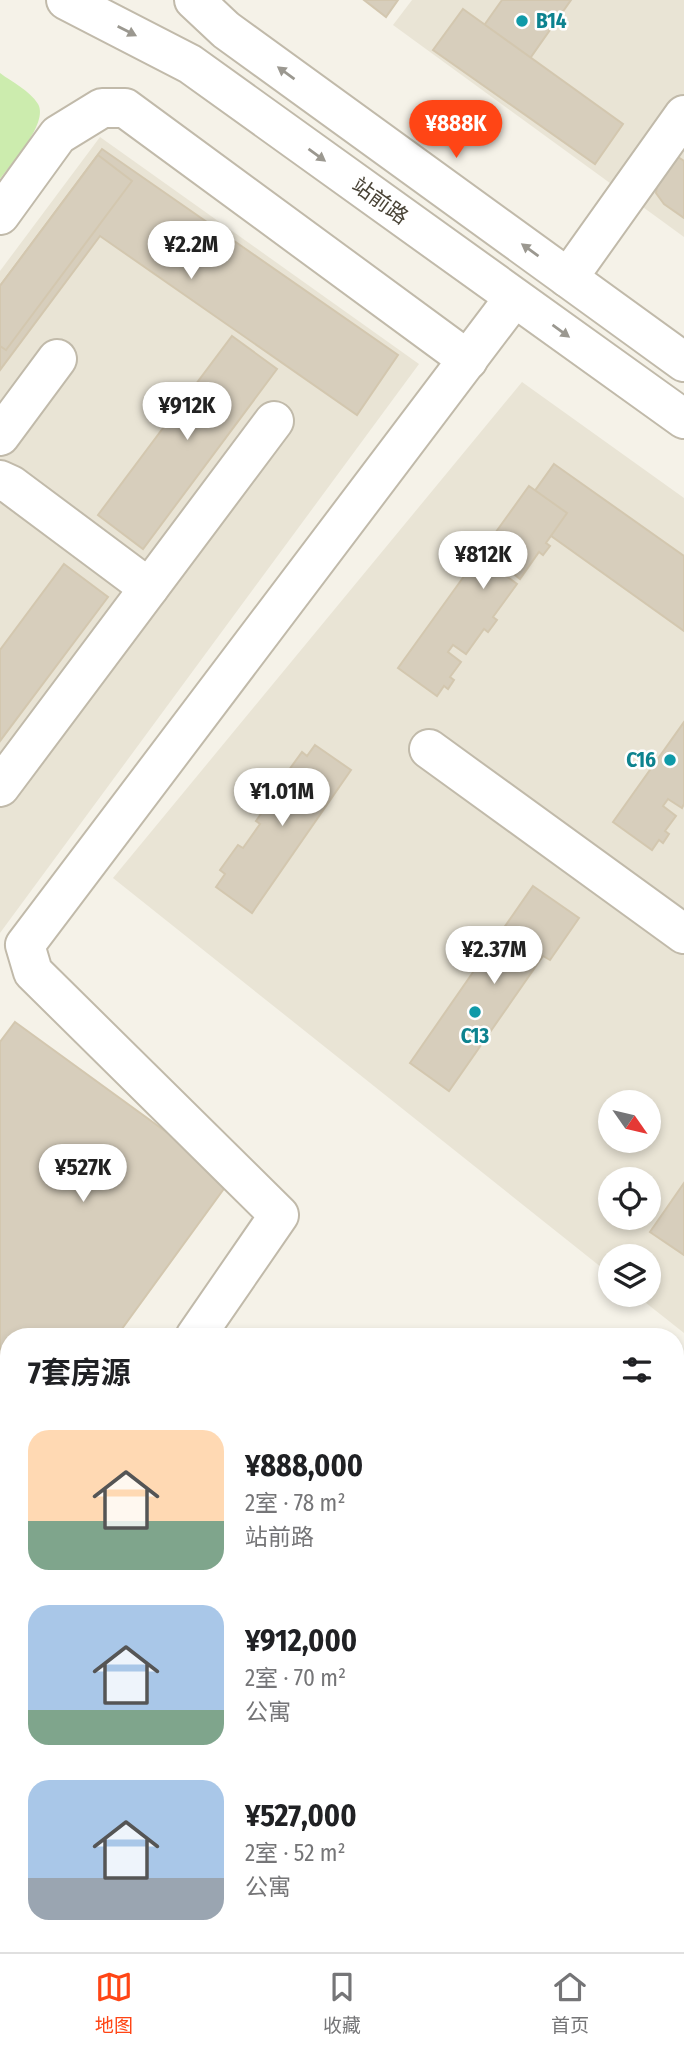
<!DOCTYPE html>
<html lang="zh">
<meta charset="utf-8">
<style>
:root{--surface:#fff;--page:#f2f2f2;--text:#202124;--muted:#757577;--line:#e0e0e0;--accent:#ff4515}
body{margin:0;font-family:"Fira Sans Condensed","Noto Sans SC",sans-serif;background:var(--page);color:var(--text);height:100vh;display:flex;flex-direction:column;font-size:26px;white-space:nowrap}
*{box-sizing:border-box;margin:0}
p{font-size:23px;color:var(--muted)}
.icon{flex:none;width:38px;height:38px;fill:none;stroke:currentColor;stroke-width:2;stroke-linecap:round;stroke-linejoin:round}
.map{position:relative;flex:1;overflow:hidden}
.drawer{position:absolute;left:0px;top:1328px;width:684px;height:625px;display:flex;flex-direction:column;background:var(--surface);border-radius:28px 28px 0 0;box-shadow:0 4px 10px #0003}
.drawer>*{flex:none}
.needle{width:46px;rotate:124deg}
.controls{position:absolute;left:598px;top:1090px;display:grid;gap:14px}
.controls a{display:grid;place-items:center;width:63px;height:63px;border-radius:50%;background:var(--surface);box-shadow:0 4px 10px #0003;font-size:35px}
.price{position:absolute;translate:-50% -60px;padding:0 16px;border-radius:24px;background:#fff;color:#222;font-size:23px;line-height:46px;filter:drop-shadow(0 2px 4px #0008)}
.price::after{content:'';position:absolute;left:50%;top:42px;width:21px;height:16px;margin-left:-10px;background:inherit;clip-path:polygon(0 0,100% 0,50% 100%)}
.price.selected{background:var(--accent);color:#fff}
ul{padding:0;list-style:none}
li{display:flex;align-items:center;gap:21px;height:175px;padding:0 28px}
li span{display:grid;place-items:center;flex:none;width:196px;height:140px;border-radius:21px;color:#555}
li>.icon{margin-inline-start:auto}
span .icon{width:84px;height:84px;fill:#fffc;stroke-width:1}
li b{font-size:30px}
h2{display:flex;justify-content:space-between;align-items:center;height:84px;padding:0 28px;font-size:30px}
.menu{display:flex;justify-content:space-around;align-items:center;height:98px;border-top:2px solid var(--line);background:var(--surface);font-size:19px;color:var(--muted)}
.menu a{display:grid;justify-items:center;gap:4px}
.menu .selected{color:var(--accent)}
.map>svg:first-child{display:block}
.residential{fill:#e9e4d5;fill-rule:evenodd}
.green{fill:#ccecae}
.building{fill:#d7cebc;stroke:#d3c7af;stroke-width:2}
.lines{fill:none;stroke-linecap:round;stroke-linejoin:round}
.minor-casing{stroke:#c1baaa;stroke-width:42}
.minor{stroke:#fff;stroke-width:38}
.oneway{fill:#9b9890}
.culture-dot{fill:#0f9aa8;stroke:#fff;stroke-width:2.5}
.labels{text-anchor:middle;stroke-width:5;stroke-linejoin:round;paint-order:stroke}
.culture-label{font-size:21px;font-weight:bold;fill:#0d838f;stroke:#fff;text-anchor:start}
.street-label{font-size:21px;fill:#494336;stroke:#fff}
</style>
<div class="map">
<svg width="684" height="1952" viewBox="0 0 684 1952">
<rect width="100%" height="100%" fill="#f5f2e8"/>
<g class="residential">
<polygon points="412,0 684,0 684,237 393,25"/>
<polygon points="100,137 419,364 0,933 0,271"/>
<path d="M522 382 684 498V1333L636 1295H649V1256H611V1275L113 878ZM611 1102H649V1141H611ZM611 1180H649V1218H611Z"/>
<polygon points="684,1678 684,1952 491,1952 496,1944 676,1944 676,1690"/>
</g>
<path class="green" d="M0 73C12 82 30 91 38 104 49 123 11 164 0 179Z"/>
<g class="building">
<polygon points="364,0 398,0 386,17"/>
<polygon points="502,0 571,0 519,74 473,41"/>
<polygon points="463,9 623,124 595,164 433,50"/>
<polygon points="102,149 398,355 357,415 100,236 0,370 0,286"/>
<polygon points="98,155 132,181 6,350 0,346 0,286"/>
<polygon points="675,155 684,161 684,218 664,204 656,193 658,178"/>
<polygon points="232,336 277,369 143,549 98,515"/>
<polygon points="554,464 684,556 684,631 519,513"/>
<polygon points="529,486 567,513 546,543 550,546 543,555 539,552 520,579 509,570 505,575 517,584 493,617 497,620 488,632 484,629 466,654 453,645 448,652 461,662 450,677 454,680 448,689 444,686 437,696 398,668"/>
<polygon points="64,564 108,597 0,741 0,650"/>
<polygon points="684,722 684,804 682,808 668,799 663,806 676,816 665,831 669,834 663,843 659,840 652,850 613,822"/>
<polygon points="315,745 351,770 252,913 216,887 225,874 220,870 238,845 243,848 260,824 256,821 272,798 276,801 292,778 286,774 302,752 307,756"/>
<polygon points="533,886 579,918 550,960 543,956 449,1091 410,1063"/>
<polygon points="15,1022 231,1179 116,1337 9,1337 9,1485 0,1497 0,1042"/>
<polygon points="684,1183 684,1255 650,1232"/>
<polygon points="684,1799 684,1869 677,1879 684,1883 684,1905 676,1917 676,1811"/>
</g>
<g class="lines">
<defs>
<g id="minor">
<polyline points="66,0 190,64 684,419"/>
<polyline points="194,0 226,30 684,362"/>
<polyline points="0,215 58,135 102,108 125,108 468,360"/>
<polyline points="568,278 684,115"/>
<polyline points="0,436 57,359"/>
<polyline points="0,480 11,485 149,588"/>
<polyline points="429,749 684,934"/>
<polyline points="0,787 274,421"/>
<polyline points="195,1337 279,1215 33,972 25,945 514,298"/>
<polyline points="0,1620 9,1607"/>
</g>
</defs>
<use href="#minor" class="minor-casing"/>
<use href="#minor" class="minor"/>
</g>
<defs><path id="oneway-solid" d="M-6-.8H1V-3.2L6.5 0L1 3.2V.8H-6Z" transform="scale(1.75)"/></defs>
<g class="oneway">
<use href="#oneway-solid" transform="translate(127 31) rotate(27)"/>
<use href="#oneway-solid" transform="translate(286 73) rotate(-144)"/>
<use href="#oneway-solid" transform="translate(317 155) rotate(36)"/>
<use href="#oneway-solid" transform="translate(530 250) rotate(-144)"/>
<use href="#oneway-solid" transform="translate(561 331) rotate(36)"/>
</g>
<g class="culture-dot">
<circle cx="522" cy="21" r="7"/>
<circle cx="670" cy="760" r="7"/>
<circle cx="475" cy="1012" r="7"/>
</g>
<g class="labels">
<g class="culture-label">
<text x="536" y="28">B14</text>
<text x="656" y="767" text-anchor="end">C16</text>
<text x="475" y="1043" text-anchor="middle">C13</text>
</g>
<g class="street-label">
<text transform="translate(380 201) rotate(36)" y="7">站前路</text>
</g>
</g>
</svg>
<div class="controls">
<a><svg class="needle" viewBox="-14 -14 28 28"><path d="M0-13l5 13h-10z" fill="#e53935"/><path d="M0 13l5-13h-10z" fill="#757577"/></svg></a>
<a><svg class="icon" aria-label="locate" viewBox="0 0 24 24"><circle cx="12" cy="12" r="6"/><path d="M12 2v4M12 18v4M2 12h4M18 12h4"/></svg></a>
<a><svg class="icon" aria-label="layers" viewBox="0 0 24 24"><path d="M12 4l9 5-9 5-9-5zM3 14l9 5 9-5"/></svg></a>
</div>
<b class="price selected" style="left:456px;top:160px">¥888K</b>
<b class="price" style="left:191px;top:281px">¥2.2M</b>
<b class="price" style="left:187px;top:442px">¥912K</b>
<b class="price" style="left:483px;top:591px">¥812K</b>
<b class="price" style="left:282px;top:828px">¥1.01M</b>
<b class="price" style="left:494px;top:986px">¥2.37M</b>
<b class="price" style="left:83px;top:1204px">¥527K</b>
<section class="drawer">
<h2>7套房源<svg class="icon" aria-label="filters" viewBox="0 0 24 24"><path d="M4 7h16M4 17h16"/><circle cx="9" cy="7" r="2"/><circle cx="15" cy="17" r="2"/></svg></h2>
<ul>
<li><span style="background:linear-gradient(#ffd9b3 65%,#7fa58c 0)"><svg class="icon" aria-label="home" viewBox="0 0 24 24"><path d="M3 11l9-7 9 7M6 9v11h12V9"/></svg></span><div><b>¥888,000</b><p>2室 · 78 m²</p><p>站前路</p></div></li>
<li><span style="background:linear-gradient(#a9c7e8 75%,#7fa58c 0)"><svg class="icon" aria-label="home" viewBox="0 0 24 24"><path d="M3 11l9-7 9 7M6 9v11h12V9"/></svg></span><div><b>¥912,000</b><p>2室 · 70 m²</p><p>公寓</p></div></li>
<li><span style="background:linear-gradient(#a9c7e8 70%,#9aa5b1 0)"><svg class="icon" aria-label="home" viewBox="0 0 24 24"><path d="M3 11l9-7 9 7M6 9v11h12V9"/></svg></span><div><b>¥527,000</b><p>2室 · 52 m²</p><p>公寓</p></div></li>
</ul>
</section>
</div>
<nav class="menu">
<a class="selected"><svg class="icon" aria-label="map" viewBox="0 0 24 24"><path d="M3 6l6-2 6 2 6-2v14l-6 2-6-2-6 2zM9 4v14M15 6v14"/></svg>地图</a>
<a><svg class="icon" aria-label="saved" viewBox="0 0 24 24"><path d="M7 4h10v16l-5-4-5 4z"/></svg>收藏</a>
<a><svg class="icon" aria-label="home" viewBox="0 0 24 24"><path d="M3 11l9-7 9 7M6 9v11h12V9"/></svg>首页</a>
</nav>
